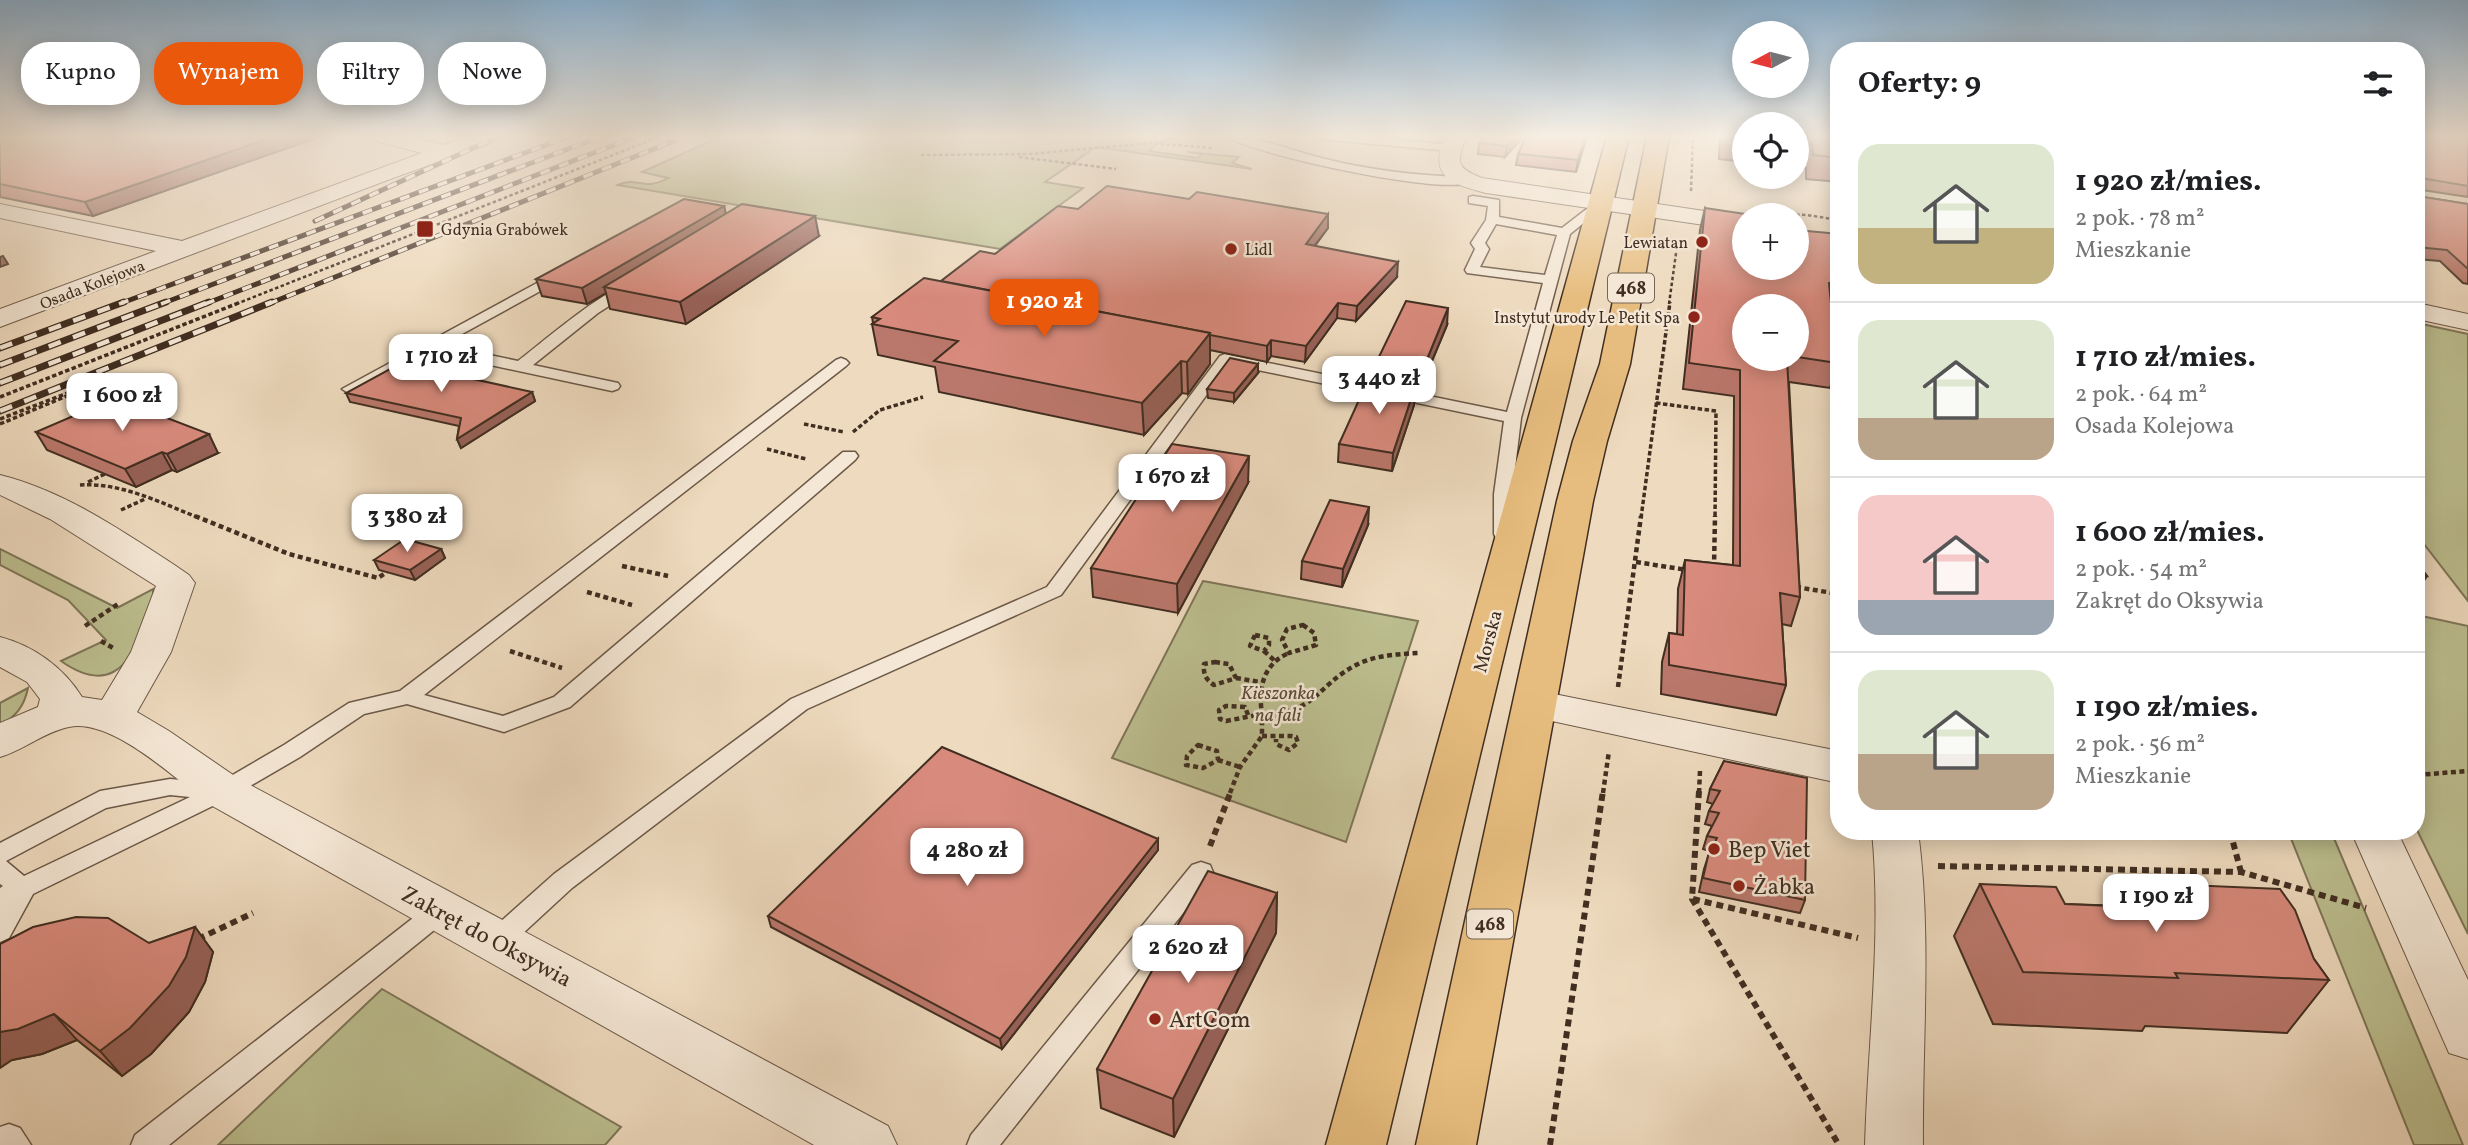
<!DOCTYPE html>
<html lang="pl">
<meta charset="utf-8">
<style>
:root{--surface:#fff;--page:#f6f6f6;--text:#202124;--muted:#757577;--line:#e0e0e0;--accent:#ea580c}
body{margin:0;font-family:Vollkorn,serif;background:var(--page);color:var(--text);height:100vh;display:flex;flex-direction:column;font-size:26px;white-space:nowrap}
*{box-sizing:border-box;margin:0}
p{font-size:23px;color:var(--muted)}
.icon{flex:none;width:38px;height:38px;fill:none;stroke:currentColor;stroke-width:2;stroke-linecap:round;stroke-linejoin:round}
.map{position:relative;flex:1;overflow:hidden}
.sheet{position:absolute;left:1830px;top:42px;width:595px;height:798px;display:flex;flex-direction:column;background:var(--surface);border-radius:28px;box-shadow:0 4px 18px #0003}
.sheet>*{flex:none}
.hud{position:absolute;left:21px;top:42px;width:665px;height:63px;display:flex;gap:14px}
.needle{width:46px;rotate:263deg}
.controls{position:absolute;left:1732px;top:21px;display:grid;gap:14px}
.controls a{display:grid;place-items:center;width:77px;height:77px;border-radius:50%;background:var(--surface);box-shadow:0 4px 18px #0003;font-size:35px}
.price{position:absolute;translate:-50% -60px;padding:0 16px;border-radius:14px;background:#fff;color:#222;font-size:23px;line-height:46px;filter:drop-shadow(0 2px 4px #0008)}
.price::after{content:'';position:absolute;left:50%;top:42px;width:21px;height:16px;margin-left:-10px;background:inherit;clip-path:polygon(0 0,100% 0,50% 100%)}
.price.current{background:var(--accent);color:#fff}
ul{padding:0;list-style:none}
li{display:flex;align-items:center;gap:21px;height:175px;padding:0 28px}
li+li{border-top:2px solid var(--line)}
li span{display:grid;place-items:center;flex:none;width:196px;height:140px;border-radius:21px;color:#555}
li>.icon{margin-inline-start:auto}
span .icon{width:84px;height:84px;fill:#fffc;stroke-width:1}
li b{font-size:30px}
h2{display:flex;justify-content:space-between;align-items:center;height:84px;padding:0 28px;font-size:30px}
.chip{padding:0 24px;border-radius:28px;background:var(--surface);box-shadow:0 4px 18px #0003;font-size:24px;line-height:63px}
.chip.current{background:var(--accent);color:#fff}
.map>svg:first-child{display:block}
.green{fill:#bcbe8f;stroke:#7e7658;stroke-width:2}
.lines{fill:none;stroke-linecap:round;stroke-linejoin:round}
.lane-casing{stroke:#6c5948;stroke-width:3}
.street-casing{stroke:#6c5948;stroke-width:2}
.primary-casing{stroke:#412e21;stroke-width:3}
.path-far3{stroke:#412e21;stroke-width:2.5;stroke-dasharray:3.5 2.5;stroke-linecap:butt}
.path-far2{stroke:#412e21;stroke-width:3.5;stroke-dasharray:4.5 2.5;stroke-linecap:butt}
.path-far1{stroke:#412e21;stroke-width:4.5;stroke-dasharray:5 3.5;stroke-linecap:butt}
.path{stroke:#412e21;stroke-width:6;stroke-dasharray:7 5;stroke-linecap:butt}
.lane{fill:#f4e7d5;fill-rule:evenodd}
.street{fill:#f4e7d5;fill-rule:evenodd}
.primary{fill:#e7bd7f;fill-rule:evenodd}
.rail-far1-casing{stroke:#412e21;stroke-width:5}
.rail-casing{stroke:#412e21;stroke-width:7}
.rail-far1{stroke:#f4e7d5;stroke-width:3.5;stroke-dasharray:10;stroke-linecap:butt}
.rail{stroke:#f4e7d5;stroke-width:4.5;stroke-dasharray:13;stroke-linecap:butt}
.wall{fill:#ba776b;stroke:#412e21;stroke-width:2;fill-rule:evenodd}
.shaded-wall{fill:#976157;stroke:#412e21;stroke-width:2}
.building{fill:#d88a7c;stroke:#412e21;stroke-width:2}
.poi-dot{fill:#8f2418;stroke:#f4e7d5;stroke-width:2.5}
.labels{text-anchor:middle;stroke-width:5;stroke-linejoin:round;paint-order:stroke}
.far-poi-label{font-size:16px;fill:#412e21;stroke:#f4e7d5;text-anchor:start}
.far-street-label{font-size:16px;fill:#412e21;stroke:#f4e7d5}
.shield{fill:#f4e7d5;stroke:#776657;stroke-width:2}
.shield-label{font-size:18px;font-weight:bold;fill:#412e21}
.street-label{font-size:19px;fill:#412e21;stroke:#f4e7d5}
.park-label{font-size:19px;font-style:italic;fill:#5a4b37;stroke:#f4e7d5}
.near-poi-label{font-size:23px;fill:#412e21;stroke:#f4e7d5;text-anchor:start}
.near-street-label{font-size:23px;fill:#412e21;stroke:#f4e7d5}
</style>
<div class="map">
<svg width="2468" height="1145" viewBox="0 0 2468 1145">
<rect width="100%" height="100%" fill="#eedabe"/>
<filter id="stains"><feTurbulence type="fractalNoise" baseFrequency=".00286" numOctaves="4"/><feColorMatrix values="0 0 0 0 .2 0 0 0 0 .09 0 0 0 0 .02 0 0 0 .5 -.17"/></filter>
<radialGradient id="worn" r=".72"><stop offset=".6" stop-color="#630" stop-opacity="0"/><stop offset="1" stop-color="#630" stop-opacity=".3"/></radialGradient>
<g class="green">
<path d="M722 136H1179L1156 144 1149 151 1198 158 1202 154 1187 152 1239 157 1232 163 1252 169 1096 147 1045 182 1083 188 1000 249 618 185C638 176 644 192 668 178L642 172Z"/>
<polygon points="2417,323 2468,334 2468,601 2417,535"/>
<path d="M0 549 117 608 153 589C154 603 149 613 145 626 128 671 105 692 61 661L106 640 68 600 0 565Z"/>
<polygon points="1203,581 1418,621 1346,842 1112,758"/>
<polygon points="2417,615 2468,626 2468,934 2417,830"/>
<path d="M28 688C24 707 16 716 0 726V703Z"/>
<polygon points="2288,831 2331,831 2463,1145 2414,1145"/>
<polygon points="382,989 621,1127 605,1145 218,1145"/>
</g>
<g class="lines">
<defs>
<g id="lane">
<path d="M1226 136C1258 136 1290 150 1321 158 1369 170 1417 176 1467 177L1473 181C1451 198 1251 154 1226 136Z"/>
<polygon points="1313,136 1358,136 1451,145 1457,148 1451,151 1318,139"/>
<path d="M1473 196 1499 200V217L1562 228 1597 201 1607 204 1570 234 1521 418 1512 494V534L1510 538H1496L1494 534V494L1504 421 1229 364 1061 595 807 709 572 888 507 948 498 951 489 948 485 940 489 932 554 874 791 699 1047 587 1220 356 1225 354 1507 412 1543 283 1467 273 1465 270 1475 249 1471 243 1486 220 1488 206 1469 203V197ZM1496 224 1557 235 1545 275 1480 267 1489 249 1485 243Z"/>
<path d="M561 270 568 274 566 277 442 345 518 361C537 347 614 280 634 284V290L598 313 533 365 618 383 620 386 618 389 612 391 430 352 356 392 350 394 342 389Z"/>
<path d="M841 358 846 360 849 363 846 366 424 695 503 716 554 697 843 452H855L858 456 855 460 570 707 504 732 407 704 364 714 300 757 231 797 33 894 9 938 0 942V888L3 886 0 884V843L100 791 170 779 219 783 284 745 349 703 400 691 836 360ZM170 795 190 797 24 876 6 861 106 808Z"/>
<polygon points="1201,862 1210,865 1213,872 1210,879 1000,1145 967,1145 971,1135 1192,865"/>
<polygon points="440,901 449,904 453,911 449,918 169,1145 131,1145 135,1135 431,904"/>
<polygon points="9,1124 20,1128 31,1145 0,1145 0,1127"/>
</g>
<g id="street">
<polygon points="369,136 406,136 444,145 471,136 502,136 499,140 393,178 0,327 0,309 156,251 0,218 0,204 182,241 422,153 372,140"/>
<path d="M1446 136H1467C1456 161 1455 168 1482 178L1745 217V231L1486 193C1451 184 1427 176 1446 136Z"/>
<polygon points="2417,303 2468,314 2468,330 2417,319"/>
<path d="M0 475C64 491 119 529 173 564L189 575 195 583 171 652 137 712 169 731 239 779 888 1126 897 1145H814L207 803C175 778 111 718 69 727 44 732 24 750 0 757V723L38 707 40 699 27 682 0 667V637C34 646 63 667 82 697L102 700 131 652 156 586 50 519 0 495Z"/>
<polygon points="1534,690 1839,751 1839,783 1519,714 1513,704 1519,694"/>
<path d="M1872 831H1918C1932 936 1922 1040 1923 1145H1865C1868 1040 1882 936 1872 831Z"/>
<polygon points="2351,831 2397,831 2468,980 2468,1059 2449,1053"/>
</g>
<g id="primary">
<polygon points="1607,136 1629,136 1386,1145 1326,1145"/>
<polygon points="1647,136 1669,136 1630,364 1607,441 1593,501 1476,1145 1416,1145 1557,501 1573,441 1600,364"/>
</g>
</defs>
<use href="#lane" class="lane-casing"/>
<use href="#street" class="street-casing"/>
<use href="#primary" class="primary-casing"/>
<g class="path-far3">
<polyline points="921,155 1030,154 1149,143 1212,148"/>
<polyline points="1019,157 1116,169"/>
<polyline points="1691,191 1693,136"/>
<polyline points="1760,213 1807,215 1839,220"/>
<polyline points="236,304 661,136"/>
<polyline points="1669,304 1677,246 1682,240"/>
</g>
<g class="path-far2">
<polyline points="0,397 241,302"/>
<polyline points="1656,403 1716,411 1715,518"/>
<polyline points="0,419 86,386"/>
<polyline points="0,424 88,387 86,386"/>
<polyline points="804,424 844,432"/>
<polyline points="853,432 880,410 923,397"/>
<polyline points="767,449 806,459"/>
<polyline points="88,482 105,474"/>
<path d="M80 485C120 482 162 503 199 518"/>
<polyline points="121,510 145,499"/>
<polyline points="1641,518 1670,302"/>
</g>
<g class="path-far1">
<polyline points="195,516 289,554 378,578 387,572"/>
<polyline points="1636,562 1687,570"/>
<polyline points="622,566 668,576"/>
<polyline points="1714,568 1715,516"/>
<polyline points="1796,587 1839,594"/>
<polyline points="587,592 632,605"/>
<polygon points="1303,625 1314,633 1316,645 1289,653 1282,640 1287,629"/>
<polyline points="85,626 118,604 116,602"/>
<polygon points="1255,635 1269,638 1269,645 1264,651 1250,646"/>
<polyline points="101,641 113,648"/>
<polyline points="510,651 562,668"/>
<polyline points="1264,651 1275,661"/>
<path d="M1215 662 1229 664 1236 678 1214 685C1206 680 1203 674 1204 664Z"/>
<polyline points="1236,678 1260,682"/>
<polyline points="1618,687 1641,516"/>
<path d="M1248 715 1245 707 1226 706 1219 710 1220 719 1226 721 1262 714C1258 688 1263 664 1289 653"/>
<polyline points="1262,736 1291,736 1296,737 1298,743 1289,750 1276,744 1276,739"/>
<polygon points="1198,745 1217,751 1218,760 1203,768 1186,765 1187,756"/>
<polyline points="1218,760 1240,767"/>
<polyline points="2417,775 2468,771"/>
<path d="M1230 793 1240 767 1262 736V714C1316 714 1316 686 1356 665 1375 655 1399 654 1420 653"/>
<polyline points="1603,793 1609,751"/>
<polyline points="1699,793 1700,771"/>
</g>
<g class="path">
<polyline points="1699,791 1692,899 1839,1145"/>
<polyline points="2230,831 2241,872"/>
<polyline points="1210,846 1231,791"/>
<polyline points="1938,866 2241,872 2366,908"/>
<polyline points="1693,899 1858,938"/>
<polyline points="198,939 253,913"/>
<polyline points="1550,1145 1603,791"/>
</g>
<use href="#lane" class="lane"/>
<use href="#street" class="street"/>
<use href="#primary" class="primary"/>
<defs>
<g id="rail-far1">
<polyline points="315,221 499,136"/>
<polyline points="119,304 570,136"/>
<polyline points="161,304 602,136"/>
<polyline points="205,304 637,136"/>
<polyline points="268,304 686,136"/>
</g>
<g id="rail">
<polyline points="0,348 124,302"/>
<polyline points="0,365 166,302"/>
<polyline points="0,383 209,302"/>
<polyline points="0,411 272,302"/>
</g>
</defs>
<use href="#rail-far1" class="rail-far1-casing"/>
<use href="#rail" class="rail-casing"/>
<use href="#rail-far1" class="rail-far1"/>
<use href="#rail" class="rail"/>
</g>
<g class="wall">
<polygon points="0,136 319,137 93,216 0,197"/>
<polygon points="1524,136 1505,157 1478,154 1479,143"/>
<polygon points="1587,136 1576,172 1516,165 1518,154"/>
<polygon points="1720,136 1745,136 1745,162 1719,159"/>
<polygon points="1797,136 1839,136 1839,182 1806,179 1806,168 1797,167"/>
<polygon points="2417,136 2468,136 2468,197 2422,190 2423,197 2468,204 2468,284 2463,283 2440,261 2417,259"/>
<polygon points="724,206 726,214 819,236 686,324 610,309 606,293 587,304 542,296 536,279"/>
<path d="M1705 208 1745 268 1839 234V309L1832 308 1837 363 1830 388 1789 382 1800 597 1791 626 1782 624 1786 685 1776 715 1661 694 1662 662 1669 633 1677 634 1678 589 1685 560 1733 565 1734 396 1683 389 1700 230ZM1797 306V359H1745Z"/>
<polygon points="1078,209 1328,214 1328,228 1315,246 1397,277 1356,321 1337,318 1305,362 1271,356 1267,362 1210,350 1210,364 1188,394 1182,393 1144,435 939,392 935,367 878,355 872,324 873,323 872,317 995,254"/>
<polygon points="1447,325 1419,392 1415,391 1414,405 1392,471 1338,462 1339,444 1374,379 1375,365"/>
<polygon points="1258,373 1234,402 1208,398 1207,389"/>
<polygon points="532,392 535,401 461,448 457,439 459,426 350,402 346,393"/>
<polygon points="36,432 218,453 177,472 172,470 136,487 47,450"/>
<polygon points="1248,483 1178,613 1093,597 1091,568"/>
<polygon points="1368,525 1342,587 1301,579 1302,561"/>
<polygon points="441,549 445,558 415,580 379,570 374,560"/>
<polygon points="2417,563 2427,576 2417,591"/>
<polygon points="1724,761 1805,900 1800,913 1699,892 1704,869 1710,851 1703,849 1707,836 1712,826 1705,824 1709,811 1713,804 1707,802 1710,789"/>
<polygon points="1158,839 1158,850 1002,1049 771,927 768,916"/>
<polygon points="1980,884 2065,904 2125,906 2129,899 2178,901 2188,885 2314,959 2329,980 2287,1033 2145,1026 2142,1031 1993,1024 1954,936"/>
<polygon points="1277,893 1276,933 1174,1137 1101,1108 1097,1069"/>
<polygon points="195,927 213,952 205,982 189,1012 151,1054 122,1076 77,1040 42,1054 12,1060 0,944 149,943"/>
</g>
<g class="shaded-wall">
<polygon points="276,136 319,137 93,216 85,202"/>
<polygon points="1515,136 1524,136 1505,157 1507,146"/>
<polygon points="1586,136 1587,136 1576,172 1578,160"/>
<polygon points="724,206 727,221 604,287 606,293 587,304 582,288"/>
<polygon points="1328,214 1328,228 1305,258 1306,244"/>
<polygon points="815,216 819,236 686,324 680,302"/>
<polygon points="3,256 8,264 0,267 0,257"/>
<polygon points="1398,262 1397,277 1356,321 1357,306"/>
<polygon points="1338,303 1337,318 1305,362 1306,346"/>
<polygon points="1448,308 1447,325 1419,392 1421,374"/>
<polygon points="1210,333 1210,364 1188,394 1187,362"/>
<polygon points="1271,340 1271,356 1267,362 1267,346"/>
<polygon points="1181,361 1182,393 1144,435 1142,403"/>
<polygon points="1258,364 1258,373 1234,402 1234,393"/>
<polygon points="1415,387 1414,405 1392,471 1393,453"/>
<polygon points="532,392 535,401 461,448 457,439"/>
<polygon points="209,434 218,453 177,472 167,454"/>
<polygon points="162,452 172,470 136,487 125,469"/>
<polygon points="1249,456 1248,483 1178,613 1177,584"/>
<polygon points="1369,507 1368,525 1342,587 1343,569"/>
<polygon points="441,549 445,558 415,580 410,570"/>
<polygon points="1158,839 1158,850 1002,1049 1000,1039"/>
<polygon points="1277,893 1276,933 1174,1137 1173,1099"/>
<polygon points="195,927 213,952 205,982 189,1012 151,1054 122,1076 100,1051"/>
<polygon points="54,1014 77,1040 42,1054 12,1060 0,1068 0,1032"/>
</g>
<g class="building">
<polygon points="0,136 276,136 85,202 0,184"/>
<polygon points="1483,136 1515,136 1507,146 1479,143"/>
<polygon points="1526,136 1586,136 1578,160 1518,154"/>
<polygon points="1797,136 1839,136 1839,158 1813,155 1812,144 1797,143"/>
<polygon points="2417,136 2468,136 2468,186 2421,178 2423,197 2468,204 2468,269 2447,250 2417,247"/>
<polygon points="1107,186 1189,199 1197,192 1328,214 1306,244 1398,262 1357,306 1338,303 1306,346 1271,340 1267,346 1210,335 1210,333 941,281 980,251 995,254 1058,206 1078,209"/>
<polygon points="684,199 724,206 582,288 536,279"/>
<polygon points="742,204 815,216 680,302 604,287"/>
<polygon points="1705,208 1752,215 1745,215 1745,268 1797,268 1797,230 1839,234 1839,284 1829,283 1837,363 1797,357 1797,306 1745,306 1745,359 1787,359 1800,597 1780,593 1786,685 1669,665 1669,633 1683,635 1685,560 1740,566 1740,370 1689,363"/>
<polygon points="924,278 1210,333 1187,362 1181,361 1142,403 934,361 958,341 872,324 880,319 872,317"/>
<polygon points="1406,301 1448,308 1421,374 1375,365"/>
<polygon points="1230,358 1258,364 1234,393 1207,389"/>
<polygon points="401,363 532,392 457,439 461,418 346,393"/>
<polygon points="1369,378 1415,387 1393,453 1339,444"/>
<polygon points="115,398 209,434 167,454 162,452 125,469 36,432"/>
<polygon points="1172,444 1249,456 1177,584 1091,568"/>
<polygon points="1330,500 1369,507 1343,569 1302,561"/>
<polygon points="405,539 441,549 410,570 374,560"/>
<polygon points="2417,563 2427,576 2417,575"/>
<polygon points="942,747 1158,839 1000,1039 768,916"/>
<polygon points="1724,761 1807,778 1805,900 1703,878 1708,856 1717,838 1707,836 1719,813 1709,811 1720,791 1710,789"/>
<polygon points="1208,871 1277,893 1173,1099 1097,1069"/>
<polygon points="1980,884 2056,887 2065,904 2133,907 2129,899 2199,902 2188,885 2280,889 2295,910 2314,959 2329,980 2175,973 2178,978 2023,972"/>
<polygon points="76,917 108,918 149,943 195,927 186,957 169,986 130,1028 100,1051 54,1014 18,1029 0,1032 0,944 33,927"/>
</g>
<linearGradient id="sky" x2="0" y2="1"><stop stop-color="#8bb5d7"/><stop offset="0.46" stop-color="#f7eee2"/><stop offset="1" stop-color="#f7eee2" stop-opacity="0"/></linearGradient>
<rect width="2468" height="297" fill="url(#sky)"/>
<g class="poi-dot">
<rect x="416" y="220" width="18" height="18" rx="3.5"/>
<circle cx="1702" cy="242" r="7"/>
<circle cx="1231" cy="249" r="7"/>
<circle cx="1694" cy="317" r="7"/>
<circle cx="1714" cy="849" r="7"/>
<circle cx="1739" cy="886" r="7"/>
<circle cx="1155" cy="1019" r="7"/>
</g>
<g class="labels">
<g class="far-poi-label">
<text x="441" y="235">Gdynia Grabówek</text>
<text x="1688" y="248" text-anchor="end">Lewiatan</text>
<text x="1245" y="255">Lidl</text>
<text x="1680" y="323" text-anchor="end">Instytut urody Le Petit Spa</text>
</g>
<g class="far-street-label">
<text transform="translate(92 284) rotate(-21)" y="6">Osada Kolejowa</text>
</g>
<g class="shield">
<rect x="1608" y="273.5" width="46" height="29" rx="5"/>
<rect x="1467" y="909.5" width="46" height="29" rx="5"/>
</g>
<g class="shield-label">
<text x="1631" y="294">468</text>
<text x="1490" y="930">468</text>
</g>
<g class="street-label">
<text transform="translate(1487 641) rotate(-75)" y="7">Morska</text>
</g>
<g class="park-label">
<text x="1278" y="699">Kieszonka<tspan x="1278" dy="22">na fali</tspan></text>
</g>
<g class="near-poi-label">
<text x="1728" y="857">Bep Viet</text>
<text x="1753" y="894">Żabka</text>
<text x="1169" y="1027">ArtCom</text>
</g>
<g class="near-street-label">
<text transform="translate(487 936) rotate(28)" y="8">Zakręt do Oksywia</text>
</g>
</g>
<rect width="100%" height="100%" filter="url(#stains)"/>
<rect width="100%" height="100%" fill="url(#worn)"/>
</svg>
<div class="controls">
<a><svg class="needle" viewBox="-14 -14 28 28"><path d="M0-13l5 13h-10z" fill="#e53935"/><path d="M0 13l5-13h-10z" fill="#757577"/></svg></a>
<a><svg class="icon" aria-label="locate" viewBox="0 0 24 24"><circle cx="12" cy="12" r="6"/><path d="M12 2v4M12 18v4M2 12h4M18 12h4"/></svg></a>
<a>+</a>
<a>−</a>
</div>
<b class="price current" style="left:1044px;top:339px">1 920 zł</b>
<b class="price" style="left:441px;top:394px">1 710 zł</b>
<b class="price" style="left:1379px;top:416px">3 440 zł</b>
<b class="price" style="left:122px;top:433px">1 600 zł</b>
<b class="price" style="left:1172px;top:514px">1 670 zł</b>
<b class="price" style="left:407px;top:554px">3 380 zł</b>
<b class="price" style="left:967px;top:888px">4 280 zł</b>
<b class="price" style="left:2156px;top:934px">1 190 zł</b>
<b class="price" style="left:1188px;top:985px">2 620 zł</b>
<div class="hud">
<a class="chip">Kupno</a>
<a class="chip current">Wynajem</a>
<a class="chip">Filtry</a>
<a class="chip">Nowe</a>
</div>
<section class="sheet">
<h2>Oferty: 9<svg class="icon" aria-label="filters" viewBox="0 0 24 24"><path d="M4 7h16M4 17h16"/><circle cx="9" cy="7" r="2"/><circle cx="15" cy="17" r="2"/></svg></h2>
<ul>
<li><span style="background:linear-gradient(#dfe7d0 60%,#c2b280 0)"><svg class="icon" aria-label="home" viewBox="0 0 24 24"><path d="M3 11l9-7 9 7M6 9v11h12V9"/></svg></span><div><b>1 920 zł/mies.</b><p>2 pok. · 78 m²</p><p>Mieszkanie</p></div></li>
<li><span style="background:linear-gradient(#dfe7d0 70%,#b9a48a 0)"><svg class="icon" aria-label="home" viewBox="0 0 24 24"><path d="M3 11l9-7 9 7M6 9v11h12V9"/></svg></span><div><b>1 710 zł/mies.</b><p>2 pok. · 64 m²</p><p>Osada Kolejowa</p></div></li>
<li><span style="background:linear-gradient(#f6c9c9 75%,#9aa5b1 0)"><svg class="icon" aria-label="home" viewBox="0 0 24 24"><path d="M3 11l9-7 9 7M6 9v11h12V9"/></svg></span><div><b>1 600 zł/mies.</b><p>2 pok. · 54 m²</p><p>Zakręt do Oksywia</p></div></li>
<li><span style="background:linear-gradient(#dfe7d0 60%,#b9a48a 0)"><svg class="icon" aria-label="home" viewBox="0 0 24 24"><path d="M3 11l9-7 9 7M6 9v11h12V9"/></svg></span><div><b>1 190 zł/mies.</b><p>2 pok. · 56 m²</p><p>Mieszkanie</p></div></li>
</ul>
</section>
</div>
